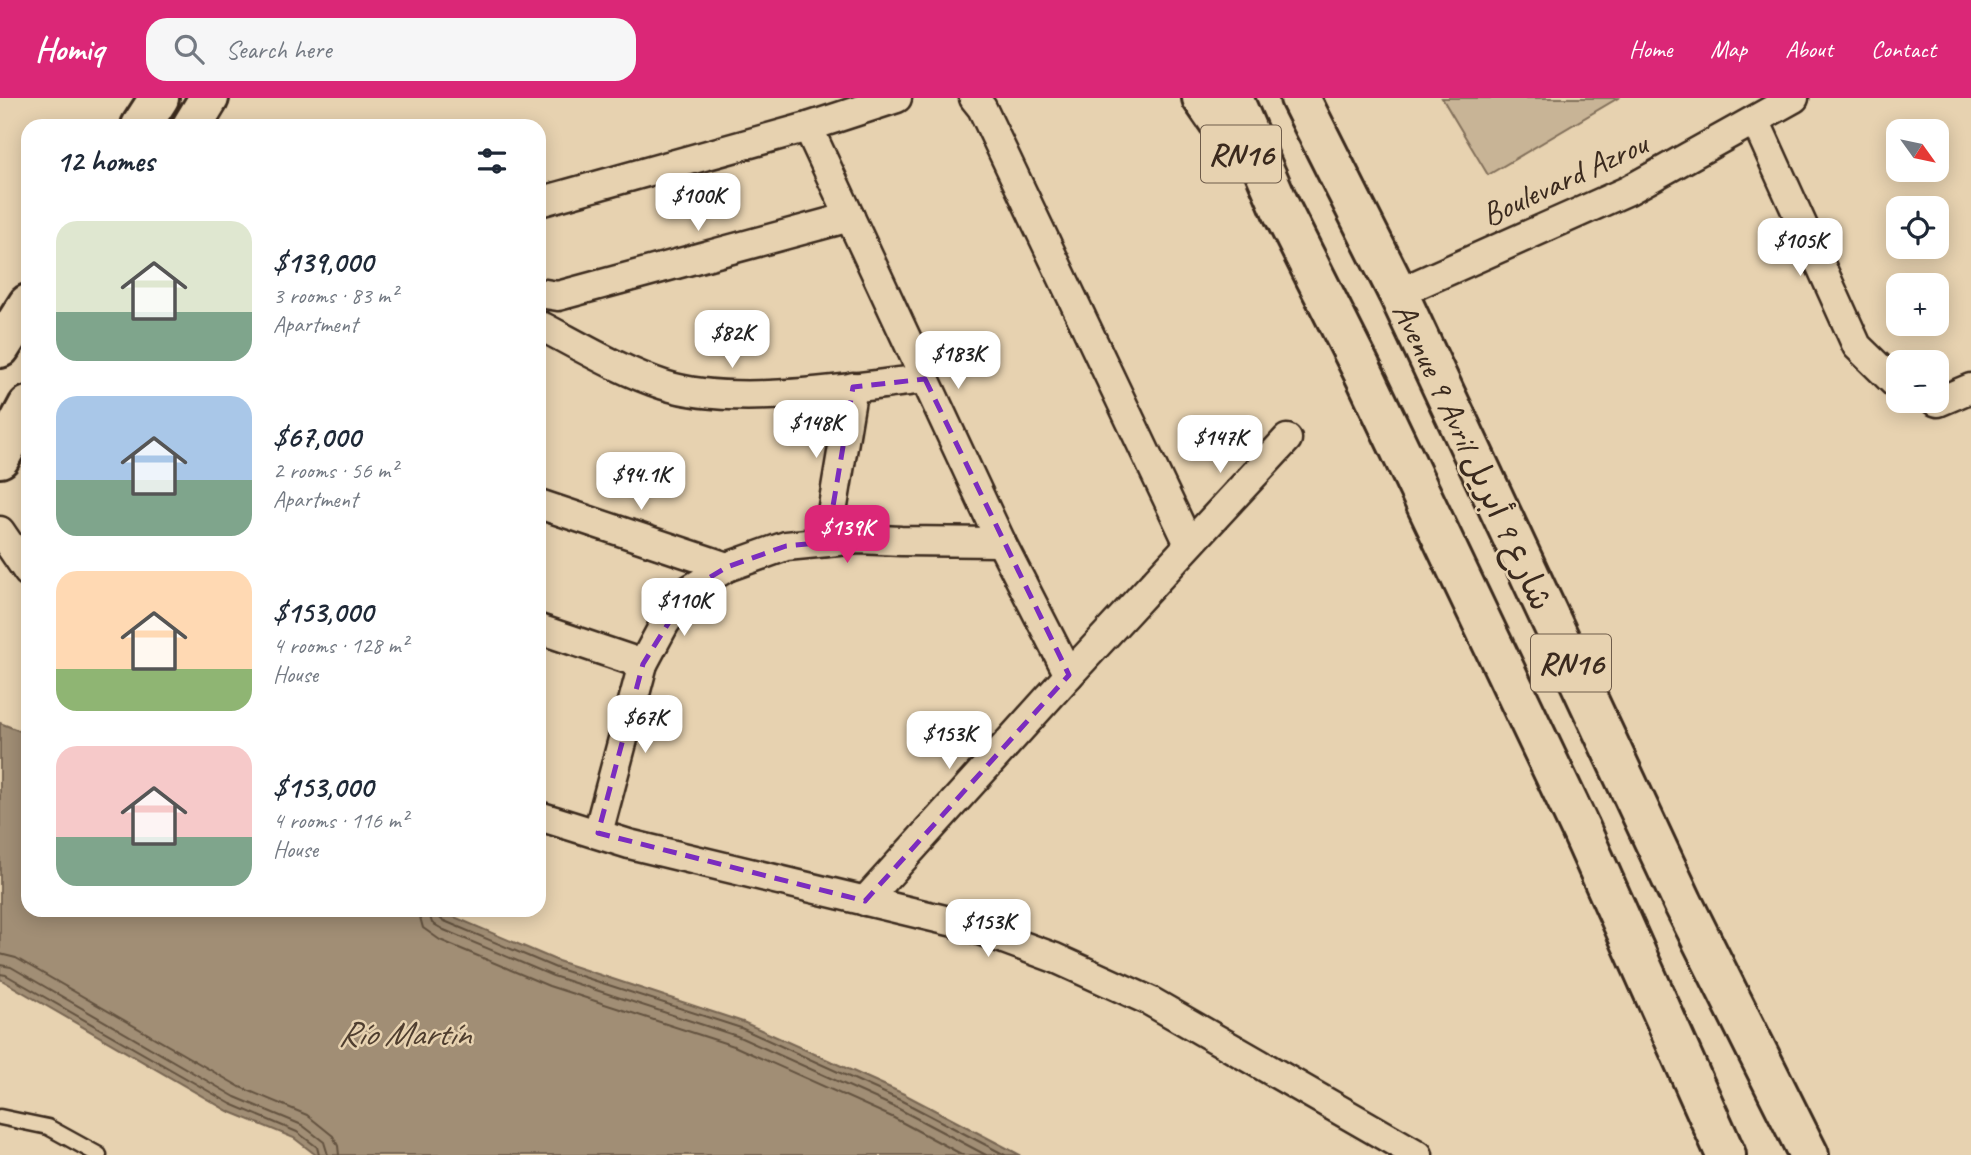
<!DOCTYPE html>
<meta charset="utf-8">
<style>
:root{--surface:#fff;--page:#f6f6f7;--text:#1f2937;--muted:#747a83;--accent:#db2777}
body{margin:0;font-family:Caveat,"Playpen Sans Arabic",sans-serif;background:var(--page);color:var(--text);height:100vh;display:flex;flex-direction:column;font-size:26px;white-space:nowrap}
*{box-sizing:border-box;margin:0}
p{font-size:23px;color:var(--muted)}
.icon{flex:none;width:38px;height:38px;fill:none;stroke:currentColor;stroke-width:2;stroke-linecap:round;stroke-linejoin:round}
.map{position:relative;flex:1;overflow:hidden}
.drawer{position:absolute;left:21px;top:21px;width:525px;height:798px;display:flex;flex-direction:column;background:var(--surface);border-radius:21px;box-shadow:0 4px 18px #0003}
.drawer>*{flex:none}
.needle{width:46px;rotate:123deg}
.tools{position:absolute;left:1886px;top:21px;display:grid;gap:14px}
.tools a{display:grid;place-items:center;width:63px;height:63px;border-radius:14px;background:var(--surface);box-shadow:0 4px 18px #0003;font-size:35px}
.price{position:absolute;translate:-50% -60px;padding:0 16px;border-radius:14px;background:#fff;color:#222;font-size:23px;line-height:46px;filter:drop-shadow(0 2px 4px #0008)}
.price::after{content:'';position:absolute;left:50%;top:42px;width:21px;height:16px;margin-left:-10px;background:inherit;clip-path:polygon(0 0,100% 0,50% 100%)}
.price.on{background:var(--accent);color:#fff}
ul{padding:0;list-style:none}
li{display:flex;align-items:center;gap:21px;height:175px;padding:0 35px}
li span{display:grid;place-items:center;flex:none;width:196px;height:140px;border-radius:21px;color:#555}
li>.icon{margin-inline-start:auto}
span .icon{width:84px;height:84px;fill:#fffc;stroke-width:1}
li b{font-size:30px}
h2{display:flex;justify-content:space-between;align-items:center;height:84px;padding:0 35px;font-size:30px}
header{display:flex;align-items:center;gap:42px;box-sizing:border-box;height:98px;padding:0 35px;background:var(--accent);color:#fff}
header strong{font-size:33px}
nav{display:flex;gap:38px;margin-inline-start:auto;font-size:24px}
.search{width:490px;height:63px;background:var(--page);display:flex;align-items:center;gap:18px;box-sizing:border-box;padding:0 24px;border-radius:21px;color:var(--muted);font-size:26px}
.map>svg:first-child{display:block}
.green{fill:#c8b496;stroke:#826f5a;stroke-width:2}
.water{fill:#a18e74;stroke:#786652;stroke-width:2}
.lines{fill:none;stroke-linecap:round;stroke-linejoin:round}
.shore{stroke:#645240;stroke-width:2}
.service-casing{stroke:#3b2a1e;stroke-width:19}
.minor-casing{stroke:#3b2a1e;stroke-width:33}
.primary-casing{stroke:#3b2a1e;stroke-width:44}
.trunk-casing{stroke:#3b2a1e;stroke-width:44}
.service{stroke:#e7d2b0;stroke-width:14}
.minor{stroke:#e7d2b0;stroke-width:28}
.primary{stroke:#e7d2b0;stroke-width:38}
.trunk{stroke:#e7d2b0;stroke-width:38}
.marked{fill:none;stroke:#7b2cbf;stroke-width:5;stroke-dasharray:14 9;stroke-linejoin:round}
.labels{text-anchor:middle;stroke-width:5;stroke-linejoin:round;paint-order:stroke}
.shield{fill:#e7d2b0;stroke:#6f5c4a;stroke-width:2}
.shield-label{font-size:32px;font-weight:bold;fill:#3b2a1e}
.street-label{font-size:33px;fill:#3b2a1e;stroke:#e7d2b0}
.water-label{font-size:35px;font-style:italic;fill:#4f3e2f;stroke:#e7d2b0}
</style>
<header>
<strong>Homiq</strong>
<div class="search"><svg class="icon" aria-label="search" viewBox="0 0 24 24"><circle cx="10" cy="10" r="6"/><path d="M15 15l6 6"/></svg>Search here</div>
<nav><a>Home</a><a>Map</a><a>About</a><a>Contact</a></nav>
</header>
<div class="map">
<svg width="1971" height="1057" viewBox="0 0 1971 1057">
<rect width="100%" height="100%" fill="#e7d2b0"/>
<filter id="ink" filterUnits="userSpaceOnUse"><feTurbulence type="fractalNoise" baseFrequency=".0143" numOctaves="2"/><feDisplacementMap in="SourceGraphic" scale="14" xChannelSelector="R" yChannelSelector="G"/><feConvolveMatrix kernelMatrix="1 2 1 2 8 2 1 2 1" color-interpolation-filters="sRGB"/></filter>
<g filter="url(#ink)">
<polygon class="green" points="1442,0 1618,0 1488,77"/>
<polygon class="water" points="0,625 28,636 28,812 438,812 558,863 743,924 904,996 1020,1057 316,1057 294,1040 228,1013 0,881"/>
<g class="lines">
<g class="shore">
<polyline points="418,812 423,830 440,842 549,888 734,948 892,1019 963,1057"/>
<polyline points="428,812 432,825 444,832 553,878 737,938 897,1010 986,1057"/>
<polyline points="437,812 438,818 442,822 556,870 741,930 900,1002 1005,1057"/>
<polyline points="0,856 16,860 240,989 307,1017 333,1038 338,1048 339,1057"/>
<polyline points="0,867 11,869 235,999 302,1027 324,1044 328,1057"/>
<polyline points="0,876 6,877 231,1006 297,1034 317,1049 319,1057"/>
</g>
<defs>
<polyline id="service" points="0,1019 48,1029 99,1057"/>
<g id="minor">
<polyline points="974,0 982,10 1189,446"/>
<polyline points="1755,22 1857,248 1899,289"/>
<polyline points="808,29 1001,444 1069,577"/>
<polyline points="539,104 808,29 897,0"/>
<polyline points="539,195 558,198 850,119"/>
<polyline points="1398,195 1627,93 1794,0"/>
<path d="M543 229C581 249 623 274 664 287 736 310 850 289 925 281"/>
<polyline points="1935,303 1938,304 1971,290"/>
<polyline points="539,406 727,469"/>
<polyline points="0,433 28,474"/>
<polyline points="827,444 853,289"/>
<polyline points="539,531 643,566"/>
<polyline points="539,718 629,746 966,827 1055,860 1150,903 1418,1057"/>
<polyline points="598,735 643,566 665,525 689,492 727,469 786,448 859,441 901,443 1001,444"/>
<polyline points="865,803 1069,577 1287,341"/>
</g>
<g id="primary">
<polyline points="141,28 159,0"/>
<polyline points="192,28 209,0"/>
<polyline points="0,250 28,206"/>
<polyline points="0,360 28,308"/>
</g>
<g id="trunk">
<polyline points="1202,0 1241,56"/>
<polyline points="1233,0 1281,111 1365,278 1581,732 1726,1057"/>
<polyline points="1300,0 1398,195 1683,805 1809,1057"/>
</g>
</defs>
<use href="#service" class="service-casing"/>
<use href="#minor" class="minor-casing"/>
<use href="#primary" class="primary-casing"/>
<use href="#trunk" class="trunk-casing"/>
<use href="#service" class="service"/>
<use href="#minor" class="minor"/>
<use href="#primary" class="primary"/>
<use href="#trunk" class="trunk"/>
</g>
</g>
<path class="marked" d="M925 281 1069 577 865 803 598 735 643 566 689 492 727 469 786 448 827 444 853 289Z"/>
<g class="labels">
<g class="shield">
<rect x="1201" y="27.5" width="80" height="57" rx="5"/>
<rect x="1531" y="536.5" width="80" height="57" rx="5"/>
</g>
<g class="shield-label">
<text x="1241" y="67">RN16</text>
<text x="1571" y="576">RN16</text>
</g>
<g class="street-label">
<text transform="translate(1564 80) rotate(-25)" y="12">Boulevard Azrou</text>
<text transform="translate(1474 358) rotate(65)" y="12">Avenue 9 Avril شارع 9 أبريل</text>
</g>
<g class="water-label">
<text x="404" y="947">Río Martín</text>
</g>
</g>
</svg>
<div class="tools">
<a><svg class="needle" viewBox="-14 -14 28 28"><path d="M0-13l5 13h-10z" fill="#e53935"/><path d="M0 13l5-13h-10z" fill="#747a83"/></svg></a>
<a><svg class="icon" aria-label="locate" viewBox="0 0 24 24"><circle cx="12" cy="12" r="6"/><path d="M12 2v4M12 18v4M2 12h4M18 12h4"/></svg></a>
<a>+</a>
<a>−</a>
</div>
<b class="price" style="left:698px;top:135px">$100K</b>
<b class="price" style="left:1800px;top:180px">$105K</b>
<b class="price" style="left:732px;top:272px">$82K</b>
<b class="price" style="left:958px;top:293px">$183K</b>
<b class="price" style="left:816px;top:362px">$148K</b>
<b class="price" style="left:1220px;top:377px">$147K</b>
<b class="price" style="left:641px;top:414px">$94.1K</b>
<b class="price on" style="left:847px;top:467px">$139K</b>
<b class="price" style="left:684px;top:540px">$110K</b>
<b class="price" style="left:645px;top:657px">$67K</b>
<b class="price" style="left:949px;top:673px">$153K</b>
<b class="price" style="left:988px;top:861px">$153K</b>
<section class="drawer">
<h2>12 homes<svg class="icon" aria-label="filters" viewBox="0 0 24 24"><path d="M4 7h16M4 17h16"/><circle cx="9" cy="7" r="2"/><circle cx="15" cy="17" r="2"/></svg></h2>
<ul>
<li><span style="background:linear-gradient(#dfe7d0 65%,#7fa58c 0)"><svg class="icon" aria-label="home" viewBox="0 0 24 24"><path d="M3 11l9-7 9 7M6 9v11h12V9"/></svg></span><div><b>$139,000</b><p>3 rooms · 83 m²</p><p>Apartment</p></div></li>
<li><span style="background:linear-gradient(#a9c7e8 60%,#7fa58c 0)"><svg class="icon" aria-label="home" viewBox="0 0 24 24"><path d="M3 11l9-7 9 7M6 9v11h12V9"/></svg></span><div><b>$67,000</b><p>2 rooms · 56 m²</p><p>Apartment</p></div></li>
<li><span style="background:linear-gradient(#ffd9b3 70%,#8fb573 0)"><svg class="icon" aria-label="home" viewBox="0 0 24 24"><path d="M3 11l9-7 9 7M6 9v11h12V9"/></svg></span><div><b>$153,000</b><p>4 rooms · 128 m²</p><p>House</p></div></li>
<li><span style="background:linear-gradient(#f6c9c9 65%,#7fa58c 0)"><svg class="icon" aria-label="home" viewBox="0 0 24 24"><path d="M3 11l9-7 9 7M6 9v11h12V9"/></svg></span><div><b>$153,000</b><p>4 rooms · 116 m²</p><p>House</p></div></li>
</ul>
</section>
</div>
